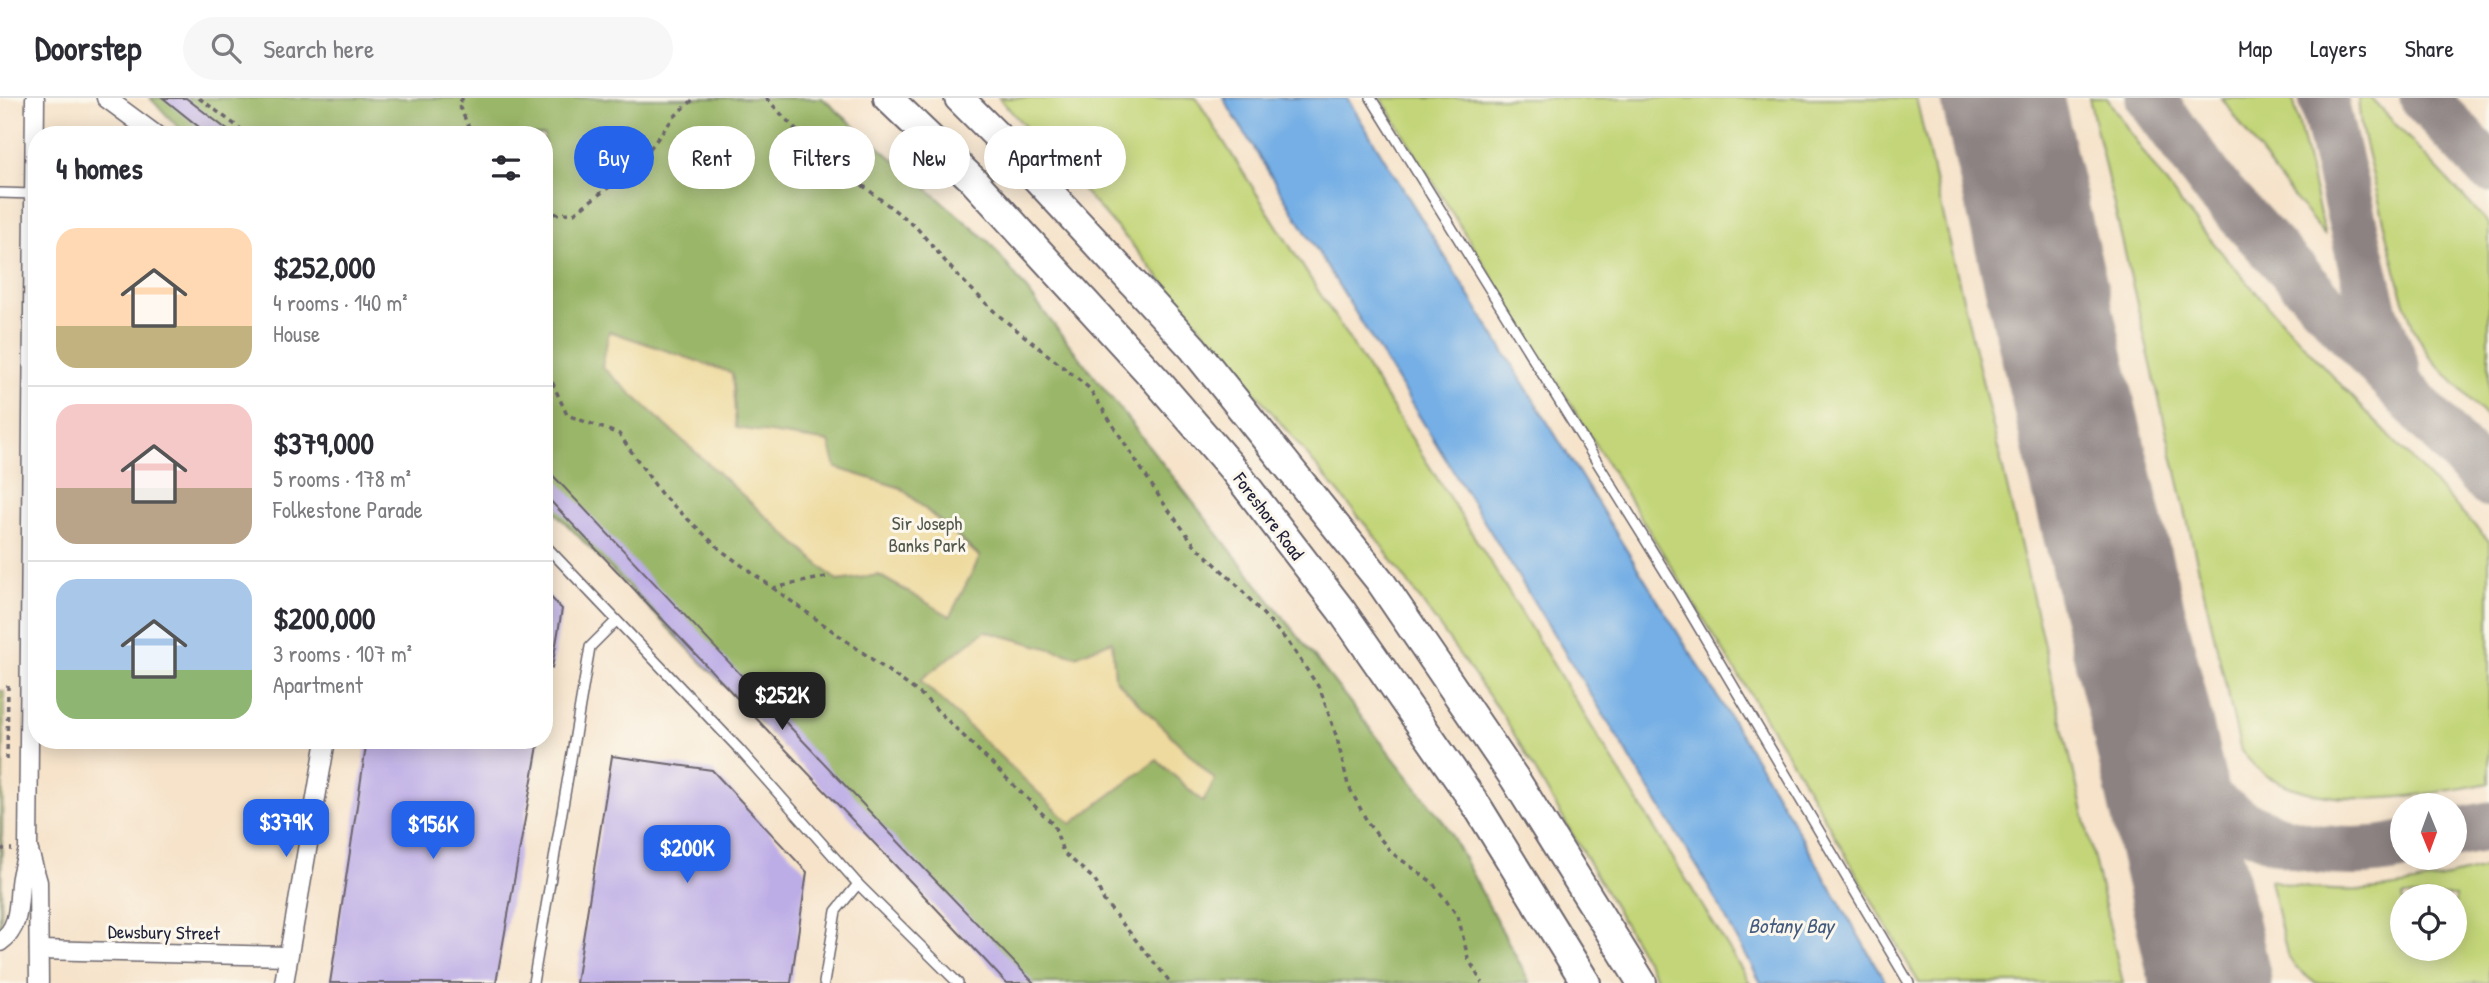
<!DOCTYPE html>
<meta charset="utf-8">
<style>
:root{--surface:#fff;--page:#f7f7f7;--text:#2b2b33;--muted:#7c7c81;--line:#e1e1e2;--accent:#2563eb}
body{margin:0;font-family:"Patrick Hand",sans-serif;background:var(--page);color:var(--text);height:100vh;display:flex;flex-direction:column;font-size:26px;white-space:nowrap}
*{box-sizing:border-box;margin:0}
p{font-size:23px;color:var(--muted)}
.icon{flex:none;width:38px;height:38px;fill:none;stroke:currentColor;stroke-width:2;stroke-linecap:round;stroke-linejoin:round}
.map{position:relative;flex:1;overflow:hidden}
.panel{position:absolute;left:28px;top:28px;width:525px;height:623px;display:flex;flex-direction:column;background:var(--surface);border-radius:28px;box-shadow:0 4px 18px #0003}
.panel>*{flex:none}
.top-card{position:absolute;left:574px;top:28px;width:665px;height:63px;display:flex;gap:14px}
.needle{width:46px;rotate:179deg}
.controls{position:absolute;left:2390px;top:695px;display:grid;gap:14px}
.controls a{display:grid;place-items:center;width:77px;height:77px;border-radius:50%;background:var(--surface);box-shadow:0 4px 18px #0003;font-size:35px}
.price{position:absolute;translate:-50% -60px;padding:0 16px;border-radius:14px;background:var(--accent);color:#fff;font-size:23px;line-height:46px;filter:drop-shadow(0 2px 4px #0008)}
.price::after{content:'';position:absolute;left:50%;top:42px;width:21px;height:16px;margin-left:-10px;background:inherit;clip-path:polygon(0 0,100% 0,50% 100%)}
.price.on{background:#222;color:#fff}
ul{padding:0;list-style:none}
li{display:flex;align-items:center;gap:21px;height:175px;padding:0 28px}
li+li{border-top:2px solid var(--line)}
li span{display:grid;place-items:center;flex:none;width:196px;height:140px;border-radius:21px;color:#555}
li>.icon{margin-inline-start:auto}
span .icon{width:84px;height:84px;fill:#fffc;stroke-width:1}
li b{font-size:30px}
h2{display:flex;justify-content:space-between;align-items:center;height:84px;padding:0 28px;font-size:30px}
.chip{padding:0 24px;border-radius:32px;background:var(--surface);box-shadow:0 4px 18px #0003;font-size:24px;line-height:63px}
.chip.on{background:var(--accent);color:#fff}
header{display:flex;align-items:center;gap:42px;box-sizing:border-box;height:98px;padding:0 35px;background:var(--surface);border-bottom:2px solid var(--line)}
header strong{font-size:33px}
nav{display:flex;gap:38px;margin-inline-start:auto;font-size:24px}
.search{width:490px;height:63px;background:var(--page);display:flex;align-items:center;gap:18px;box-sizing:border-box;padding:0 24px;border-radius:38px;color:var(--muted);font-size:26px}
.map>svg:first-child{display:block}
.green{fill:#c3d578;stroke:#727c5a;stroke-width:2;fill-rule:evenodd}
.forest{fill:#9ab668;stroke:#5e6c52;stroke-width:2;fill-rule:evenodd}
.sand{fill:#eeda9e;stroke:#887e6c;stroke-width:2}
.water{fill:#74afe5;stroke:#4b6890;stroke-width:2}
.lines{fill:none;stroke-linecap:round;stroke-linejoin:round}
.taxiway{stroke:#8c8282;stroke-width:49}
.runway{stroke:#8c8282;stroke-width:121}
.building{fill:#bdade6}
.lane-casing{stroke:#6c666d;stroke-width:12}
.street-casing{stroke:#6c666d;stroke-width:21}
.primary-casing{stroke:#6c666d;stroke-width:32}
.path{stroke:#6c666d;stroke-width:3.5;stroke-dasharray:5 5;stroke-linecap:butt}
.lane{stroke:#fff;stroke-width:9}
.street{stroke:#fff;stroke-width:18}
.primary{stroke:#fff;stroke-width:28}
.labels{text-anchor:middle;stroke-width:6;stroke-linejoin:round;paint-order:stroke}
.street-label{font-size:19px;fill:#22223b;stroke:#fbf7ec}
.park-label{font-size:19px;fill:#52584d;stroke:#fbf7ec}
.water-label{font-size:21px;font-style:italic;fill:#435a7f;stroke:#fbf7ec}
</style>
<header>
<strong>Doorstep</strong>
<div class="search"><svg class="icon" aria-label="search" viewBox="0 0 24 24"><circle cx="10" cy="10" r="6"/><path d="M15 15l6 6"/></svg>Search here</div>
<nav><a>Map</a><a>Layers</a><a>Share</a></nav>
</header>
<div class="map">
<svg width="2489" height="885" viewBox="0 0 2489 885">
<rect width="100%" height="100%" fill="#fbf7ec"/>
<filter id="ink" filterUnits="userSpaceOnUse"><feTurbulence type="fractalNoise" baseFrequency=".0143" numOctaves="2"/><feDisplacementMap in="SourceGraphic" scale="14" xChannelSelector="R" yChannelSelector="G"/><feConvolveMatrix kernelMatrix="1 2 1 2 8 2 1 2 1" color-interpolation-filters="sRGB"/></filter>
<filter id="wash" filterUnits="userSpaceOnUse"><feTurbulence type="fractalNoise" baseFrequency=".00686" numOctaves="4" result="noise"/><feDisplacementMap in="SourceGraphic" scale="28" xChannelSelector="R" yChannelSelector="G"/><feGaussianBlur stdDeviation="1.57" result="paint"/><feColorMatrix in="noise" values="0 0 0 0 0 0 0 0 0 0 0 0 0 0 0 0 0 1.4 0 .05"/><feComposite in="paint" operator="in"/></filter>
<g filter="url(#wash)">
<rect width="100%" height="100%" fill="#f6e3ca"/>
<g class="green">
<polygon points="999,0 1196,0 1480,448 1750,885 1659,885 1504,619 1374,437 1128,142"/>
<polygon points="1381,0 1916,0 2123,885 1919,885 1799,675"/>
<path d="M2089 0H2107C2136 43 2164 86 2197 125 2288 236 2391 338 2489 443V685C2425 698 2333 714 2273 681 2260 675 2251 664 2241 653Z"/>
<polygon points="2222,0 2293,0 2325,138 2277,78"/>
<polygon points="2358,0 2371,0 2489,126 2489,322 2429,258 2413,229 2401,193 2361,29"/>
<polygon points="0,593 4,593 1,831 0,829"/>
<path d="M2489 769V885H2315L2295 869 2287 856 2270 782C2351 804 2410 788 2489 769ZM2403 798H2455V850H2403Z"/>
</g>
<path class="forest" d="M150 0H822L989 144 1446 727 1530 885H1016L544 403V37H186ZM602 269 732 275 736 330 836 370 901 390 980 458 950 517 878 477 837 483ZM985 533 1076 558 1112 544 1115 581 1214 682 1202 703 1157 662Z"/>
<g class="sand">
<polygon points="609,233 732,275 736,330 829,344 836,370 901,390 980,459 950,518 879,477 837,483 602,269"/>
<polygon points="985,533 1076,558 1112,543 1115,581 1215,682 1203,704 1157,662 1071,726 920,582"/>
</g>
<polygon class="water" points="1223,0 1347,0 1762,671 1886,885 1761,885 1701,775"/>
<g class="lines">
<g class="taxiway">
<polyline points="2150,0 2218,92 2489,385"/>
<polyline points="2323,0 2374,215 2396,271"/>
<polyline points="2424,0 2489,70"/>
<path d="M2146 601C2152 618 2157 635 2166 650 2214 733 2313 768 2403 748"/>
<polyline points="2455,735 2489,728"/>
<polyline points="2198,822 2214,859 2234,885"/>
</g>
<polyline class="runway" points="2002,0 2103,431 2146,601 2211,885"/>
</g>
<g id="blocks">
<g class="building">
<polygon points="163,0 186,0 234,37 209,37"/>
<polygon points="544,368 889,734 1034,885 1006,885 982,859 544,396"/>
<polygon points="544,492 562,511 552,570 544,569"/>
<polygon points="367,642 539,642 496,885 330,885"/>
<polygon points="612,658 712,672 807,774 791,885 576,885"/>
</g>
</g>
</g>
<g filter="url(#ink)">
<use href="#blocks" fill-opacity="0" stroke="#6c666d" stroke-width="2"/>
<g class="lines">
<defs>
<g id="lane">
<polyline points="1371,0 1679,496 1909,885"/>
<polyline points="0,95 34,96"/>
<polyline points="544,446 739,651 858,786 958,885"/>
<polyline points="533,885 590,549 616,523"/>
<polyline points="824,885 836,813 858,786"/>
</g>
<g id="street">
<polyline points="106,0 156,37"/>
<polyline points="29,753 38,784 39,885"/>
<path d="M0 844C20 830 18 807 20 786 21 774 25 763 28 752L35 0"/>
<polyline points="39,852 288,858"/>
<polyline points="284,885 326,642"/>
</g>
<g id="primary">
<polyline points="888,0 973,82 1157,283 1233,371 1341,512 1477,708 1586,885"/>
<polyline points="959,0 1006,47 1193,250 1380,483 1515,681 1642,885"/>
</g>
</defs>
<use href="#lane" class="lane-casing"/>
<use href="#street" class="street-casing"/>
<use href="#primary" class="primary-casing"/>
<g class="path">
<polyline points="199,0 249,37"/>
<polyline points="463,0 458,6 473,37"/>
<polyline points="766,0 798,34 834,65 916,129 957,177 997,216 1089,290 1162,403 1194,446 1237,487 1288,544 1320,591 1337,640 1348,687 1369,727 1392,755 1432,784 1458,818 1468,860 1482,885"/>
<polyline points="544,116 574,115 635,70 674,19 695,0"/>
<polyline points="544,266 567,317 619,336 662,397 722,453 773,490 826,479"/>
<polyline points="773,490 923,598 1054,727 1063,754 1095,782 1104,803 1171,885"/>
<polyline points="7,662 8,587"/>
<polyline points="0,751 12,751"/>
</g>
<use href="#lane" class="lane"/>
<use href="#street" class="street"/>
<use href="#primary" class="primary"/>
</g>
</g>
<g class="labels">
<g class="street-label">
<text transform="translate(1269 418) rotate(53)" y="7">Foreshore Road</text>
<text transform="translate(164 834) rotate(1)" y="7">Dewsbury Street</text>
</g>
<g class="park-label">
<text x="927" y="432">Sir Joseph<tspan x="927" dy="22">Banks Park</tspan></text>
</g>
<g class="water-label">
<text x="1791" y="835">Botany Bay</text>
</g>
</g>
</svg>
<div class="controls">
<a><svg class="needle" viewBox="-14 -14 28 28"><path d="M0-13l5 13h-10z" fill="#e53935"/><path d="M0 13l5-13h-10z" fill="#7c7c81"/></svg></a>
<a><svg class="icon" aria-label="locate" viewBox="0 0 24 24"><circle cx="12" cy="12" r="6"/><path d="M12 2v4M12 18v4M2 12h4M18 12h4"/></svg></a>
</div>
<b class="price on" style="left:782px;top:634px">$252K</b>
<b class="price" style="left:286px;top:761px">$379K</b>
<b class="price" style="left:433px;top:763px">$156K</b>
<b class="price" style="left:687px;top:787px">$200K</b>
<div class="top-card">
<a class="chip on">Buy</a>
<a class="chip">Rent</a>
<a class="chip">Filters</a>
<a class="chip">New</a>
<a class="chip">Apartment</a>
</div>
<section class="panel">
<h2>4 homes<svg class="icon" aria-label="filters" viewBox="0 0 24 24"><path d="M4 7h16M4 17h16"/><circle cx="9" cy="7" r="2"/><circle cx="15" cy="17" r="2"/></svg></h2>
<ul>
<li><span style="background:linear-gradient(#ffd9b3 70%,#c2b280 0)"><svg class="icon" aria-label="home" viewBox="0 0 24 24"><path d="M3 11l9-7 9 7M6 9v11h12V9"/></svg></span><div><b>$252,000</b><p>4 rooms · 140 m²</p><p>House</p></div></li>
<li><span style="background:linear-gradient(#f6c9c9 60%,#b9a48a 0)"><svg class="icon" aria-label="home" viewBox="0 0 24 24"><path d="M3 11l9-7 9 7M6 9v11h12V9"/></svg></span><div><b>$379,000</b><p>5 rooms · 178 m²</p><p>Folkestone Parade</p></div></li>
<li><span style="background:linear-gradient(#a9c7e8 65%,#8fb573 0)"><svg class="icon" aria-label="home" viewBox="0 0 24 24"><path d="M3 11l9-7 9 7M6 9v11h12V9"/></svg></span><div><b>$200,000</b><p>3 rooms · 107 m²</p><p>Apartment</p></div></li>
</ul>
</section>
</div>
